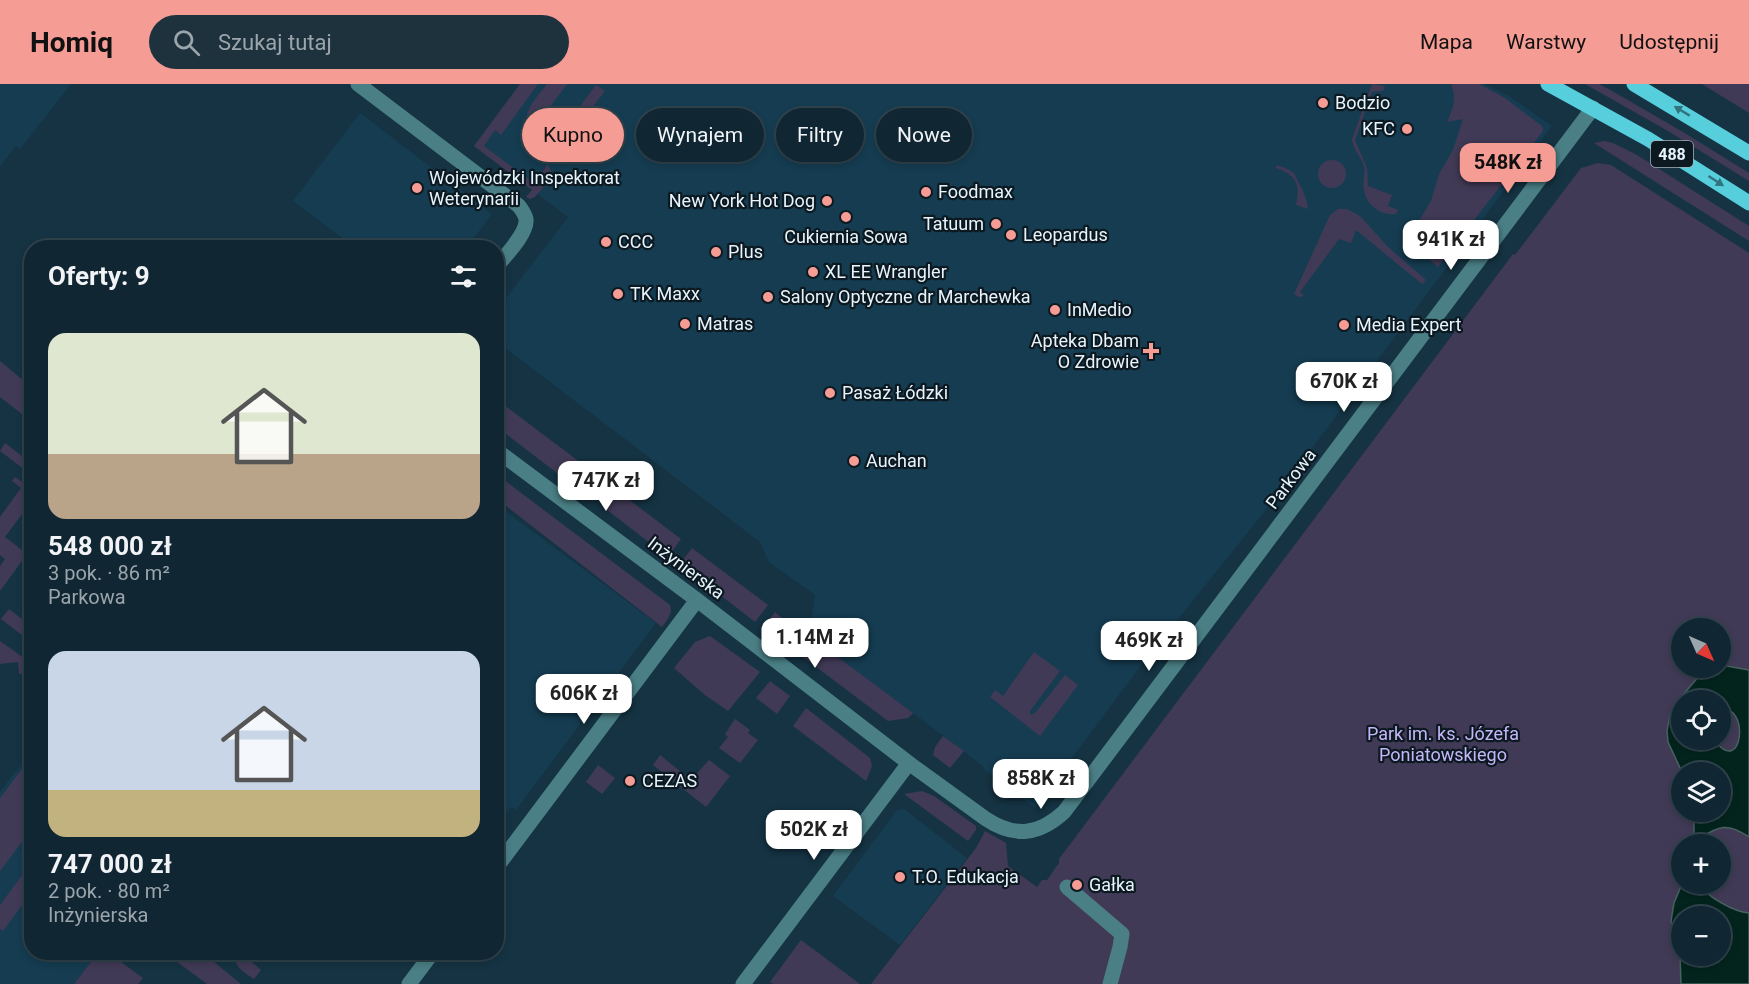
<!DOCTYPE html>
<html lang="pl">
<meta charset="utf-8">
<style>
:root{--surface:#102632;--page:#1e323e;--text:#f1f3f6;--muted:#9ca5ac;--line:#30434d;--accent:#f59c95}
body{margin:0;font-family:Roboto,sans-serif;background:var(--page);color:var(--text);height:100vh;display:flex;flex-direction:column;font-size:22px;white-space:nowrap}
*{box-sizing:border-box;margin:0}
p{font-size:20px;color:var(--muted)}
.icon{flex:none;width:33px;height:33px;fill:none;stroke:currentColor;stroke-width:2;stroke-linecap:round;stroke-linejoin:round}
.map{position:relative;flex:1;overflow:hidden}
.sheet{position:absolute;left:24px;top:156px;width:480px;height:720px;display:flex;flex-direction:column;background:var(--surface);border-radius:24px;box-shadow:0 3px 9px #0003,0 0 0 2px var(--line)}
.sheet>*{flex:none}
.banner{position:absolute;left:522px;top:24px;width:570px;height:54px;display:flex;gap:12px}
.needle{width:39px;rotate:135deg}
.tools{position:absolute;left:1671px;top:534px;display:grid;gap:12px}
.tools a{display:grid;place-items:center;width:60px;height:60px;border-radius:50%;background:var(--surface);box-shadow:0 3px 9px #0003,0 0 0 2px var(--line);font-size:30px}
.price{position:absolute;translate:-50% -51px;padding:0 14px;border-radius:12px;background:#fff;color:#222;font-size:20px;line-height:39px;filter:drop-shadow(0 2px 3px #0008)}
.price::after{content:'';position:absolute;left:50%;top:36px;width:18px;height:14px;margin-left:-9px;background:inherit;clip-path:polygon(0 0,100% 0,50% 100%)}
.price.active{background:var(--accent);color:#111}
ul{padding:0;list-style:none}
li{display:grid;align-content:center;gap:12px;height:318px;padding:0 24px}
li span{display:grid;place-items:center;height:186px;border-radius:18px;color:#555}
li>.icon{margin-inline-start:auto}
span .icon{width:108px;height:108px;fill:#fffc;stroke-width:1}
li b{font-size:26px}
h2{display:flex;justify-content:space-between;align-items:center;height:72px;padding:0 24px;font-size:26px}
.tag{padding:0 21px;border-radius:27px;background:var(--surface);box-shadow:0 3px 9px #0003,0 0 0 2px var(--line);font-size:21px;line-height:54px}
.tag.active{background:var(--accent);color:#111}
header{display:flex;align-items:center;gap:36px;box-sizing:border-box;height:84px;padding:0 30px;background:var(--accent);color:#111}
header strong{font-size:28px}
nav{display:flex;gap:33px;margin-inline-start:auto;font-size:21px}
.search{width:420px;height:54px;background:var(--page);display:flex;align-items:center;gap:15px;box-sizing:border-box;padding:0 21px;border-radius:33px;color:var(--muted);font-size:22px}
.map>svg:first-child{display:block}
.built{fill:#153c51}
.green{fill:#413a56;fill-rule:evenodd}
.water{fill:#03241d;stroke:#476260;stroke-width:1.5;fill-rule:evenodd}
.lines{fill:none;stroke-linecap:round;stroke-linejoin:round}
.minor{stroke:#4a7f85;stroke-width:15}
.major{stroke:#56cedc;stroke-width:15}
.oneway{fill:#31747e}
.poi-dot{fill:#f59c95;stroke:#0c1920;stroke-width:2}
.labels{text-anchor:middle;stroke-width:4.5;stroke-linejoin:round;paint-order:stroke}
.shield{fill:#0c1920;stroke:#a5b2bb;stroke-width:1.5}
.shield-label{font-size:16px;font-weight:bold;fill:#e7f4fd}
.poi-label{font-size:18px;fill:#e7f4fd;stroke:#0c1920;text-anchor:start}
.street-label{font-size:18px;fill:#e7f4fd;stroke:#0c1920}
.park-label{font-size:18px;fill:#c5b5fa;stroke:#0c1920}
</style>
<header>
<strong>Homiq</strong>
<div class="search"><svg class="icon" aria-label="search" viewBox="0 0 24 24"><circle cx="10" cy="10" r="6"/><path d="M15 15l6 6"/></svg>Szukaj tutaj</div>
<nav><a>Mapa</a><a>Warstwy</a><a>Udostępnij</a></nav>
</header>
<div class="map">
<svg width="1749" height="900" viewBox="0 0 1749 900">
<rect width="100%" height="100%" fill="#153343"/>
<g class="built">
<polygon points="0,0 71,0 20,65 16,62 0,82"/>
<polygon points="520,0 1484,0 1509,12 1552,42 1269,422 1142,580 1035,724 983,685 984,683 953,659 809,552 815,511 769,478 760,458 500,260 497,248 497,226 568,133 474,62"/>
<polygon points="360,29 492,130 467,163 354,163 293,117"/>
<polygon points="496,420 656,539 516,726 511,723 502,734 497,734"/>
<polygon points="31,667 32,868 98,869 74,900 0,900 0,708"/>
<polygon points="904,725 967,774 900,861 833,812 897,726"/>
</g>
<g class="green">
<polygon points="520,0 538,0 501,51 495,46 484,62 534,99 548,80 553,92 535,113 530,115 526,113 532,106 474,62"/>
<path d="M547 0H567L538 39 531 34 527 39C524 25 539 11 547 0Z"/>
<path d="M1372 0 1385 2 1383 7 1372 8 1355 56 1367 84 1368 102 1392 111 1388 122 1398 126 1396 130C1381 132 1366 121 1364 106 1362 98 1366 90 1364 82 1361 72 1353 66 1352 55Z"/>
<path d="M1451 0H1479L1505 14 1542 42 1543 47 1438 183 1412 161 1411 150 1431 117 1439 90 1453 66 1463 35 1447 38C1453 25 1457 14 1451 0Z"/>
<polygon points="1585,0 1599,0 1614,8 1683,48 1749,89 1749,97 1668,47"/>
<polygon points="1702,0 1749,0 1749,29"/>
<path d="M596 1 605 7 576 44 584 50 568 72C561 66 554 62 557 53Z"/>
<polygon points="1604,57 1613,59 1637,71 1749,142 1749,157 1594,59"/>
<circle cx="1332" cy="90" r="14"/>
<path d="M1598 79 1611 81 1749 169V900H871L976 764 985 747 1006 759 1008 782 1037 803 1042 796H1047L1059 779V775L1513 170 1515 171 1581 84ZM1682 544H1720V584H1682ZM1682 616H1720V656H1682ZM1682 688H1720V728H1682ZM1682 760H1720V800H1682ZM1682 832H1720V872H1682Z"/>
<path d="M1277 81C1298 89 1292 87 1302 105 1305 112 1307 117 1308 125L1296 121C1301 100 1296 91 1276 84Z"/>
<polygon points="1338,125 1347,125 1360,132 1388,163 1426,196 1422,200 1356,146 1351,159 1339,155 1300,208 1304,212 1299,213 1294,210 1330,131"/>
<polygon points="0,277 31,303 31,337 0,313"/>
<polygon points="496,315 605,397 591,415 497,343"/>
<polygon points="5,359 31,379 31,385 29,389 0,367"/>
<path d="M496 390 670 521C673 530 667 536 662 543L497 415Z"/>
<polygon points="31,392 31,418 5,453 27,470 0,507 0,482 5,475 0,471 0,433 21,404 12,397 15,393 25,400"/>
<polygon points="615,405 681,455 668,473 602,422"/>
<polygon points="692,464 768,521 755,538 680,480"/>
<polygon points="9,525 31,542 31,558 1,535"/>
<polygon points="775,528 786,537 774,552 763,544"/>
<polygon points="792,539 913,629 908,634 888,637 779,555"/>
<polygon points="710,552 760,588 728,627 705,611 674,584 695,558"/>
<path d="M0 557 28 577C29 583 26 589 19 590L18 578 0 580Z"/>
<polygon points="1034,568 1060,587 1030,627 1030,630 1031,631 1035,629 1065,591 1078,601 1040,652 990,613 995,606 1003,612"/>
<polygon points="770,597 790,612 777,630 756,614"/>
<polygon points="806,624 870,674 872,682 866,697 793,642"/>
<polygon points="735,635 750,646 748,649 758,656 740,679 719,664 728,653 725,650"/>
<polygon points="943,652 964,667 950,684 933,671 935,663"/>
<polygon points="660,671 691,696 709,676 730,692 706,723 653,681"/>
<polygon points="31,673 31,746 0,787 0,714"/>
<polygon points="598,681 615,694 602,710 586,698"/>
<polygon points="922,707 934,712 976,742 976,746 968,757 904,710"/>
<polygon points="31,779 31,809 3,847 0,845 0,821"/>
<polygon points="801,856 860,900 773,900 770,898"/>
<path d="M237 868 241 869 261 886 254 895C244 888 231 882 237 868Z"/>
<polygon points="98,869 127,869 121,878 143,894 138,900 74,900"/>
<polygon points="165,869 203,869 241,900 207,900"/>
</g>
<g class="water">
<path d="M1721 581 1749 586V753C1728 739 1719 741 1699 755L1701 760H1687L1689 755 1694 753V728H1720V688H1682L1668 658 1667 647 1670 630 1676 619 1700 591 1711 584H1720ZM1682 616H1720L1721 627C1749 617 1744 695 1714 656H1682Z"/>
<path d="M1682 800H1698C1707 812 1733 828 1749 829V900H1681L1680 872 1677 853 1671 837 1674 819ZM1682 832H1720V872H1682Z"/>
</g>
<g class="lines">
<g class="minor">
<path d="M358 0 519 122C522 126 525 130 526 135 528 149 505 172 496 183"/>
<path d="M496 366 697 516 910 680 986 735C1015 754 1039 751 1064 728L1593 24"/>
<polyline points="496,784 697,516"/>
<polyline points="1067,803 1122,850 1120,863 1110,900"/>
<polyline points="409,900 433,868"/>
<polyline points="743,900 906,683 910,680"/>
</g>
<g class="major">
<polyline points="1548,0 1648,55 1749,119"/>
<polyline points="1634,0 1749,69"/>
</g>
</g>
<defs><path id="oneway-solid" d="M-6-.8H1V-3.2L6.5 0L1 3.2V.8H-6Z" transform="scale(1.5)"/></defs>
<g class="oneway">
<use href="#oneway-solid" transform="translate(1682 27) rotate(-149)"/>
<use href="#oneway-solid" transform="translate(1716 97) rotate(33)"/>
</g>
<g class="poi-dot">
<circle cx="1323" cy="19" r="6"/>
<circle cx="1407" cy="45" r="6"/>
<circle cx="417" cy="104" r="6"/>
<circle cx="926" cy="108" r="6"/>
<circle cx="827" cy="117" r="6"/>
<circle cx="846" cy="133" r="6"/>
<circle cx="996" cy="140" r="6"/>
<circle cx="1011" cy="151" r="6"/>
<circle cx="606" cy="158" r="6"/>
<circle cx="716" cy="168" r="6"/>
<circle cx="813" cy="188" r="6"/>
<circle cx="618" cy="210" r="6"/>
<circle cx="768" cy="213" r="6"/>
<circle cx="1055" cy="226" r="6"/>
<circle cx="685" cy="240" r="6"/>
<circle cx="1344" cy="241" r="6"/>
<path d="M1148 258h6v6h6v6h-6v6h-6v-6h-6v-6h6z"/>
<circle cx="830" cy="309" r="6"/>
<circle cx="854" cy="377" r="6"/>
<circle cx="630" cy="697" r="6"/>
<circle cx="900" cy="793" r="6"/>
<circle cx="1077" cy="801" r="6"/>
</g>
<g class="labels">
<rect class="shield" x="1651" y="57" width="42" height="26" rx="4.5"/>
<g class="shield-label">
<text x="1672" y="76">488</text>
</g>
<g class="poi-label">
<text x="1335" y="25">Bodzio</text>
<text x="1395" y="51" text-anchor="end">KFC</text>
<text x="429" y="100">Wojewódzki Inspektorat<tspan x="429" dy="21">Weterynarii</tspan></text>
<text x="938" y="114">Foodmax</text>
<text x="815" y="123" text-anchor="end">New York Hot Dog</text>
<text x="984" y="146" text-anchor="end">Tatuum</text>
<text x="1023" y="157">Leopardus</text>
<text x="846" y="159" text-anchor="middle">Cukiernia Sowa</text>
<text x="618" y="164">CCC</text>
<text x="728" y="174">Plus</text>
<text x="825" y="194">XL EE Wrangler</text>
<text x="630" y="216">TK Maxx</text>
<text x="780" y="219">Salony Optyczne dr Marchewka</text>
<text x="1067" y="232">InMedio</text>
<text x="697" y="246">Matras</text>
<text x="1356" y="247">Media Expert</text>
<text x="1139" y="263" text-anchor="end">Apteka Dbam<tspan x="1139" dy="21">O Zdrowie</tspan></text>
<text x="842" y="315">Pasaż Łódzki</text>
<text x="866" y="383">Auchan</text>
<text x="642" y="703">CEZAS</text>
<text x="912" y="799">T.O. Edukacja</text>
<text x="1089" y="807">Gałka</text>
</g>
<g class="street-label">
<text transform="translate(1291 395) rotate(-53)" y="6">Parkowa</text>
<text transform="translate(686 484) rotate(37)" y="6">Inżynierska</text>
</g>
<g class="park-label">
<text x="1443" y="656">Park im. ks. Józefa<tspan x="1443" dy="21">Poniatowskiego</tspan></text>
</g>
</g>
</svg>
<div class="tools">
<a><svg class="needle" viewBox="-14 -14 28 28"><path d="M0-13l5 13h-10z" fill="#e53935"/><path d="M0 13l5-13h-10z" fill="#9ca5ac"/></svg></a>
<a><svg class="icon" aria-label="locate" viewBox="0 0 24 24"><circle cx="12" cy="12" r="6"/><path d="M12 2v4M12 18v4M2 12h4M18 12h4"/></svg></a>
<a><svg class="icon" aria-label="layers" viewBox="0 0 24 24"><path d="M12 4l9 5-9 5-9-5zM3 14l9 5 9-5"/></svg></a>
<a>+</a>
<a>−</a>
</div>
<b class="price active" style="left:1508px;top:110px">548K zł</b>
<b class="price" style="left:1451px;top:187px">941K zł</b>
<b class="price" style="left:1344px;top:329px">670K zł</b>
<b class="price" style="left:606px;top:428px">747K zł</b>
<b class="price" style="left:815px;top:585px">1.14M zł</b>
<b class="price" style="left:1149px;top:588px">469K zł</b>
<b class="price" style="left:584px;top:641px">606K zł</b>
<b class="price" style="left:1041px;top:726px">858K zł</b>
<b class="price" style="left:814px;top:777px">502K zł</b>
<div class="banner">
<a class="tag active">Kupno</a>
<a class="tag">Wynajem</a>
<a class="tag">Filtry</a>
<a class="tag">Nowe</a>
</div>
<section class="sheet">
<h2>Oferty: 9<svg class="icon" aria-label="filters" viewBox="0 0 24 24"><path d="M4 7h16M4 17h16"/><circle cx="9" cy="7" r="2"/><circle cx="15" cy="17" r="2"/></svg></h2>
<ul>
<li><span style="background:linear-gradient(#dfe7d0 65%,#b9a48a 0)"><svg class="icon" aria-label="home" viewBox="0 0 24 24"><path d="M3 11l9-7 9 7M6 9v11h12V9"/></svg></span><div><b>548 000 zł</b><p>3 pok. · 86 m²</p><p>Parkowa</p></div></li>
<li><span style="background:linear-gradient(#c9d6e8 75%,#c2b280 0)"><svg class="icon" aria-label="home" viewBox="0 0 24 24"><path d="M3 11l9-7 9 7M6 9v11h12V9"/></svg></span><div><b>747 000 zł</b><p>2 pok. · 80 m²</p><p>Inżynierska</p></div></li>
</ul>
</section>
</div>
